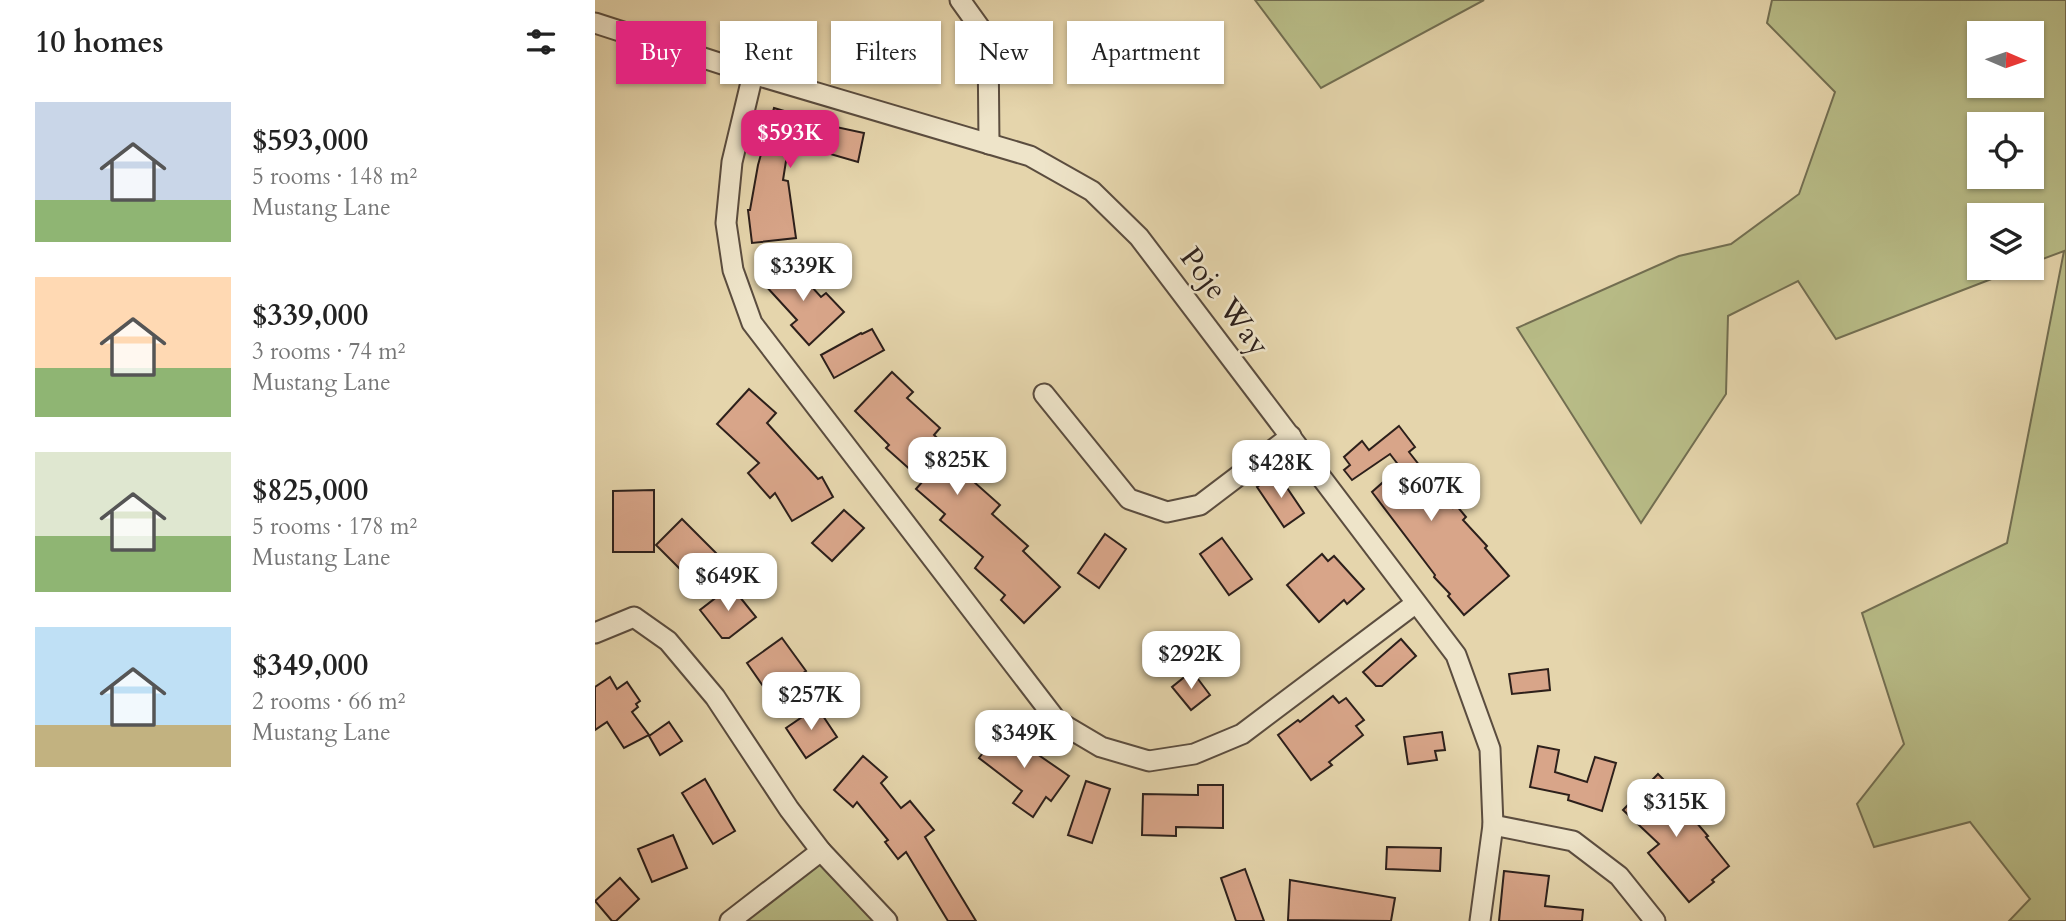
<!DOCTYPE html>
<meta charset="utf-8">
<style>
:root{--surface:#fff;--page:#f6f6f6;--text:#222;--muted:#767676;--accent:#db2777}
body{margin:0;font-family:Cardo,serif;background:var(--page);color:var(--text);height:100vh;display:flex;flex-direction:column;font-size:26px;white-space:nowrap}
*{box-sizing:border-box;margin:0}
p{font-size:23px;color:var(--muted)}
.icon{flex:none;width:38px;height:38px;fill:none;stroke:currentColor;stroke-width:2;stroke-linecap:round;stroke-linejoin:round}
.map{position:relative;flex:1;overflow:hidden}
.drawer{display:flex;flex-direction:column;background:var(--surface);width:595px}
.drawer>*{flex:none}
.guide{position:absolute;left:21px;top:21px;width:665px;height:63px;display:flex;gap:14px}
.needle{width:46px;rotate:92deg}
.fabs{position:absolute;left:1372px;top:21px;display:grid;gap:14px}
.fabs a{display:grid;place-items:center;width:77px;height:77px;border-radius:0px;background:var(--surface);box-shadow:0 2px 5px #0004;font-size:35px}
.price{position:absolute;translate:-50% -60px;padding:0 16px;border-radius:14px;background:#fff;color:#222;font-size:23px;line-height:46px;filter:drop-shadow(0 2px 4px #0008)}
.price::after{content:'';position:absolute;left:50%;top:42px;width:21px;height:16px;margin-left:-10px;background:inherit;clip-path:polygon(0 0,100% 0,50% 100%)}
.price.active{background:var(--accent);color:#fff}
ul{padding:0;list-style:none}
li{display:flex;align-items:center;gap:21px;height:175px;padding:0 35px}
li span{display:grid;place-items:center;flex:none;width:196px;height:140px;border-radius:0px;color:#555}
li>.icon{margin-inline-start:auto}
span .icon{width:84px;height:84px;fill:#fffc;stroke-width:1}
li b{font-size:30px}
h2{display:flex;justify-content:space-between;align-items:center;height:84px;padding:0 35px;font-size:30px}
.chip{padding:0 24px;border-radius:0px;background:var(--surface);box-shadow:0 2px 5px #0004;font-size:24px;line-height:63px}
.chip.active{background:var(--accent);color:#fff}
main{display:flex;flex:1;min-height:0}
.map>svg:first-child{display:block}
.green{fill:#b8bc87;stroke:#726e51;stroke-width:2;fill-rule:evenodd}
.building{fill:#d8a589;stroke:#2d201b;stroke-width:2}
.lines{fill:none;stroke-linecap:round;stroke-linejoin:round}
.minor-casing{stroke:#5b4d3f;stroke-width:23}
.minor{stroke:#eee4c9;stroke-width:19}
.labels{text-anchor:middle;stroke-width:5;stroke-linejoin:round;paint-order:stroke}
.street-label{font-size:30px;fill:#2d201b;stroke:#eee4c9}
</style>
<main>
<section class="drawer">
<h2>10 homes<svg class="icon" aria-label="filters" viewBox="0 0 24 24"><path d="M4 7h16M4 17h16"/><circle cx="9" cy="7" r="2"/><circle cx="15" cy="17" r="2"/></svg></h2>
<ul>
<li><span style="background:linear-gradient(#c9d6e8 70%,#8fb573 0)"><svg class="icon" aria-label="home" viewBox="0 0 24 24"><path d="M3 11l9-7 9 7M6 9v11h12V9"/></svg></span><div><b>$593,000</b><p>5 rooms · 148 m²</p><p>Mustang Lane</p></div></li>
<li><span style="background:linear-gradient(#ffd9b3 65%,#8fb573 0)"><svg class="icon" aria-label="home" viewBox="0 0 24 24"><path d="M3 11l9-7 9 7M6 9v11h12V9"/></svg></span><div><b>$339,000</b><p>3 rooms · 74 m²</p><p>Mustang Lane</p></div></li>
<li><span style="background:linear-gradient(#dfe7d0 60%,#8fb573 0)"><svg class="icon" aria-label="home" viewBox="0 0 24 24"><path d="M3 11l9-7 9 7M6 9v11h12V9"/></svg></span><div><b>$825,000</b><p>5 rooms · 178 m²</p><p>Mustang Lane</p></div></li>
<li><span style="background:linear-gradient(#bfe0f5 70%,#c2b280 0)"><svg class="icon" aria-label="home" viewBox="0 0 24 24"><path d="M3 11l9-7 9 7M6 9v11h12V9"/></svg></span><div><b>$349,000</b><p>2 rooms · 66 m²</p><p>Mustang Lane</p></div></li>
</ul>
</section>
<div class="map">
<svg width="1471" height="921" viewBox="0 0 1471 921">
<rect width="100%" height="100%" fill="#e5d5ac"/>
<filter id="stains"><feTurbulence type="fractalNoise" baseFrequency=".00286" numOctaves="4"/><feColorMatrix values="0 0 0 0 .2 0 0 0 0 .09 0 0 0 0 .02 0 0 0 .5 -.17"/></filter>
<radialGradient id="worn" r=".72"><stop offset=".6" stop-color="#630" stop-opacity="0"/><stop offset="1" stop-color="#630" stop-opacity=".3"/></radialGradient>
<g class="green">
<polygon points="660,0 889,0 726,88"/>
<path d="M1177 0H1471V921H1414L1435 899 1375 822 1279 847 1262 804 1309 744 1267 613 1412 543 1469 251 1437 263V215H1384V268H1425L1241 339 1203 281 1133 316 1131 394 1046 523 922 328 1084 256 1136 244 1204 194 1240 92 1172 23ZM1437 33V86H1384V33ZM1437 124V177H1384V124Z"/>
<polygon points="226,851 292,921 135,921"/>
</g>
<g class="building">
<polygon points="179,108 227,122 227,124 269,133 263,162 194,142 188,180 193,181 201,238 157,243 153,210 155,210 163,165"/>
<polygon points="193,261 226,297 231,293 249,312 214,345 196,325 202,320 169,284"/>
<polygon points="277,329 289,350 239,378 226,355 266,333 267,334"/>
<polygon points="297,372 318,392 312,398 345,428 339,435 375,468 370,474 405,505 397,514 433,546 428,551 465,587 429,623 406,600 410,595 380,568 388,557 345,520 350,514 321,489 328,481 291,448 294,445 260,411"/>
<polygon points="154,389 181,413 172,423 223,479 227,477 238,497 197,521 180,493 175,498 153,473 164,463 122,424"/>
<polygon points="804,426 820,447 814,452 858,508 861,505 871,517 868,520 892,546 890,548 914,576 869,615 853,596 855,594 839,577 840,575 777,492 805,467 795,454 757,480 749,470 755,465 749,457 767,441 774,450"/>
<polygon points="682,473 709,513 689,527 662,487"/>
<polygon points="59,490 59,552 18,552 18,491"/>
<polygon points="249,510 269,528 237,561 217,543"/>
<polygon points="87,519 125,557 99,583 61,545"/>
<polygon points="510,534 531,549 504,588 483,573"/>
<polygon points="627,538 657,579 634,595 605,554"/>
<polygon points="727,554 733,561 739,556 769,589 752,604 749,600 724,622 692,585"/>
<polygon points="136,586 161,617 134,638 127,638 105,610"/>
<polygon points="187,638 211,671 175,696 152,663"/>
<polygon points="806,639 821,656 787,686 781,686 768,672"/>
<polygon points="953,669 955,690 917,694 914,674"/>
<polygon points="597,671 615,695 596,710 577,687"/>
<polygon points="15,677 22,689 32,682 45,701 41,704 43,707 37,712 54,735 29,748 12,722 0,730 0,687"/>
<polygon points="738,696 744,703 751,698 769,720 761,726 768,735 734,762 737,765 716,780 683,735 703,720 705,722"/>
<polygon points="222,707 242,737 211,758 191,728"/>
<polygon points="74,722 87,741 65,755 54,736"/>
<polygon points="410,724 432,740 429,745 474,776 456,801 451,797 438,817 418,803 427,791 384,758"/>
<polygon points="847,732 850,750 840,751 842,760 813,764 809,737"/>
<polygon points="943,746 964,750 960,772 992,782 1000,757 1021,763 1007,811 973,800 974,795 935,787"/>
<polygon points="268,756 292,777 286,783 306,808 315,801 339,830 330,837 381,921 353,921 311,852 303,859 290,842 293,840 262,802 258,807 239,790"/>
<polygon points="1063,774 1085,796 1082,800 1113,836 1111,837 1134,866 1117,880 1119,882 1094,902 1053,853 1064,844 1028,810"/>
<polygon points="110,779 140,831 118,844 87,793"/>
<polygon points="491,781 515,789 497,843 473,835"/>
<polygon points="603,785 628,785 628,828 581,827 581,836 547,835 548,794 603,795"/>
<polygon points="78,835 92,868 57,882 43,849"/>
<polygon points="792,847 846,848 845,871 791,869"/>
<polygon points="650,869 669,921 641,921 626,878"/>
<polygon points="909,871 954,876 950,906 988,910 987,921 904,921"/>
<polygon points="25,878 44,899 21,921 17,921 0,901"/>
<polygon points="695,880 800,898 796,921 693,920"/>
</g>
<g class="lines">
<defs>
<g id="minor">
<polyline points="365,0 393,39 394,144"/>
<polyline points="0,23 158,74 435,156 497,191 544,237 861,655 895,749 898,825 885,921"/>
<polyline points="158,74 137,162 131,223 138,270 157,323 462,721 506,747 554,761 599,754 647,734 821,603"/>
<polyline points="449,394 534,499 572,512 605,505 696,436"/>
<polyline points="0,633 39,617 73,641 120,697 194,809 226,851 292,921"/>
<polyline points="898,825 978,841 1024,876 1060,921"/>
<polyline points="135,921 226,851"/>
</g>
</defs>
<use href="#minor" class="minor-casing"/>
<use href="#minor" class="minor"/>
</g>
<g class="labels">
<g class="street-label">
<text transform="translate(630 301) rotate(53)" y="10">Poje Way</text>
</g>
</g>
<rect width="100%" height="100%" filter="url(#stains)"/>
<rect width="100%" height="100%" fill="url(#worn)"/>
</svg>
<div class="fabs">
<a><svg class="needle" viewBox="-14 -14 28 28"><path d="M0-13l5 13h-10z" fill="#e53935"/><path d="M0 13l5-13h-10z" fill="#767676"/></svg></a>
<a><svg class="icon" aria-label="locate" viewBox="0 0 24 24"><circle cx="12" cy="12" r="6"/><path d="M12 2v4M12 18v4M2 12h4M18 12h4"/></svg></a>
<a><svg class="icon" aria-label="layers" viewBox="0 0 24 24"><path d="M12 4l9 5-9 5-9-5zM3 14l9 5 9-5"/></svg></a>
</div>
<b class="price active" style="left:195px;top:170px">$593K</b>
<b class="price" style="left:208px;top:303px">$339K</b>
<b class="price" style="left:362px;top:497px">$825K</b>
<b class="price" style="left:686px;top:500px">$428K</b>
<b class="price" style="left:836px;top:523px">$607K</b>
<b class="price" style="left:133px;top:613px">$649K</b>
<b class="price" style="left:596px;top:691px">$292K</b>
<b class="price" style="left:216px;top:732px">$257K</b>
<b class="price" style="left:429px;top:770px">$349K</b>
<b class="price" style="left:1081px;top:839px">$315K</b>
<div class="guide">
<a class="chip active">Buy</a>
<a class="chip">Rent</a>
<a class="chip">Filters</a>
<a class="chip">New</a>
<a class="chip">Apartment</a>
</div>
</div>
</main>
